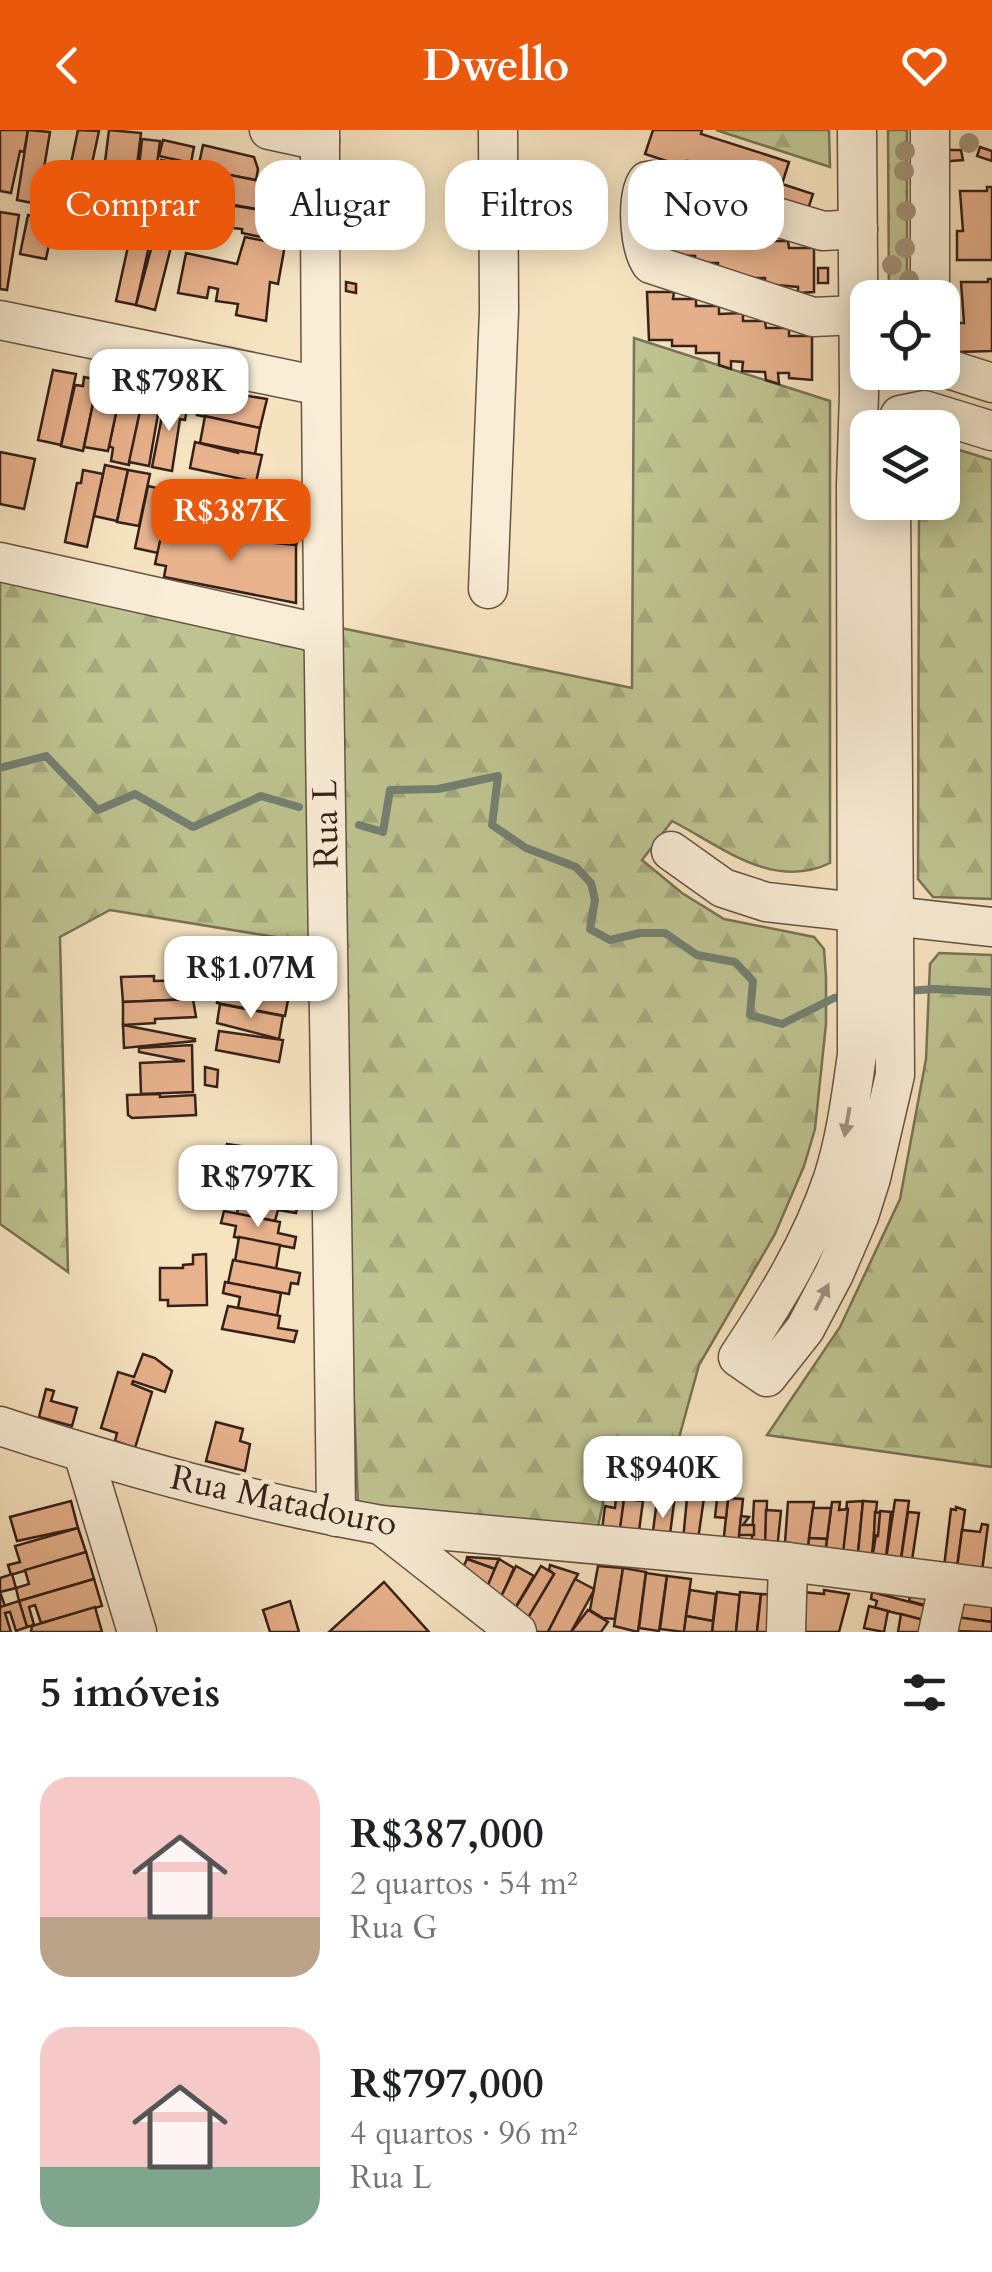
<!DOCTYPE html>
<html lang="pt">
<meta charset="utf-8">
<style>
:root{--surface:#fff;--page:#f6f6f6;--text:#202124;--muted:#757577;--accent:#ea580c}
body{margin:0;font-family:Cardo,serif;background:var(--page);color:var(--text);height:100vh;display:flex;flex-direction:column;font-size:38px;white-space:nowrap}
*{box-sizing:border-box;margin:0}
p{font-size:32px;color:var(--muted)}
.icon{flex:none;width:55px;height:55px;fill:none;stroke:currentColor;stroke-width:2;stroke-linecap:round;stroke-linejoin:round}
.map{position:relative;height:1502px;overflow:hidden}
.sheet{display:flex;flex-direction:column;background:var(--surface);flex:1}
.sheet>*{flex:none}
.guide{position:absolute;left:30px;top:30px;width:932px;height:90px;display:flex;gap:20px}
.fabs{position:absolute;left:850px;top:150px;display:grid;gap:20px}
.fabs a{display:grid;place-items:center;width:110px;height:110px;border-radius:20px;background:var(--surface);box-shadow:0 5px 25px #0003;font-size:50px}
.price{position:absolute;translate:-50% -85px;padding:0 22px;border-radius:20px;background:#fff;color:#222;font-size:32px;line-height:65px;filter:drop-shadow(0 2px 5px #0008)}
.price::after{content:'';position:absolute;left:50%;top:60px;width:30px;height:22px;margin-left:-15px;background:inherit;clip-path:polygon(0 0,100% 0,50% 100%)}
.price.selected{background:var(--accent);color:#fff}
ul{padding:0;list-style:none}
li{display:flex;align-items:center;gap:30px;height:250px;padding:0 40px}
li span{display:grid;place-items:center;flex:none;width:280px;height:200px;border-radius:30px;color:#555}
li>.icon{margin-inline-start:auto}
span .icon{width:120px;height:120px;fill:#fffc;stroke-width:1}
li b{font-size:42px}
h2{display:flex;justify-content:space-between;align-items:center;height:120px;padding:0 40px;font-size:42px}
.tag{padding:0 35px;border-radius:30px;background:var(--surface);box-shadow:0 5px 25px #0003;font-size:35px;line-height:90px}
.tag.selected{background:var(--accent);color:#fff}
header{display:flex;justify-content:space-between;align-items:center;height:130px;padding:0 40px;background:var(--accent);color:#fff;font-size:45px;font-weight:700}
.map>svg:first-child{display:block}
.grass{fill:url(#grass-tufts);stroke:#7a7256;stroke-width:2.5}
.forest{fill:url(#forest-firs);stroke:#7a7256;stroke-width:2.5}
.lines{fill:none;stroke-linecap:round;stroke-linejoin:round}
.stream{stroke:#748072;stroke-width:8}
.building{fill:#e8b28d;stroke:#36211a;stroke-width:2.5}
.minor-casing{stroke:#665244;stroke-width:41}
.minor{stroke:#f9edd6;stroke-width:38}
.tree{fill:#a39478}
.oneway{fill:#a19181}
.labels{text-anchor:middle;stroke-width:10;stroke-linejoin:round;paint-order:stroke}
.street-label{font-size:35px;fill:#36211a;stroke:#f9edd6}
</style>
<header><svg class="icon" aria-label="back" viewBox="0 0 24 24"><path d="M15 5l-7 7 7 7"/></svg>Dwello<svg class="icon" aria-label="heart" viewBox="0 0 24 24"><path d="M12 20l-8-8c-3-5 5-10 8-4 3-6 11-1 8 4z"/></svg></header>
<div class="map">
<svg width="992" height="1502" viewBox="0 0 992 1502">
<defs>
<pattern id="grass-tufts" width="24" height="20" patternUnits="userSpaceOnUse" patternTransform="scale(2.5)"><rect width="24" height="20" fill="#bec491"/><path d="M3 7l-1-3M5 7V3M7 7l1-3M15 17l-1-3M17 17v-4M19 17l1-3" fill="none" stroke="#a4a87c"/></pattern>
<pattern id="forest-firs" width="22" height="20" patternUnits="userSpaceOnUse" patternTransform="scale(2.5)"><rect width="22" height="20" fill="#bec491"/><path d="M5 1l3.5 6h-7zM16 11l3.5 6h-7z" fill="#a4a87c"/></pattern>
</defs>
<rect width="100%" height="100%" fill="#f6e4c0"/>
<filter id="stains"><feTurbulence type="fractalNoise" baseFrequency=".002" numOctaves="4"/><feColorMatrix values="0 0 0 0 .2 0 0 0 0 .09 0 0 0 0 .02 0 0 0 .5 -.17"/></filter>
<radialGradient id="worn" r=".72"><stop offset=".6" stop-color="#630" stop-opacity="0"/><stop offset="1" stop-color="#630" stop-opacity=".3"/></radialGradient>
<polygon class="grass" points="888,0 907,0 907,167 889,167"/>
<g class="forest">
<polygon points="716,0 829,0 830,37"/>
<path d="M634 208 830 271V733C773 761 721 716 672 691L642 730 682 763 724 789 814 807 824 819 826 847V894L815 999 804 1036 775 1104 699 1235 674 1326 649 1327 644 1348 609 1345 596 1406 358 1375 352 1223 341 498 632 558Z"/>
<polygon points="943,315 992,330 992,769 933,767 918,749 919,373 942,372"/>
<polygon points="0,441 317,498 324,815 110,780 60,807 68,1142 0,1094"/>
<polygon points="939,823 992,825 992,1337 767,1305 840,1197 900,1069 926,929 930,834"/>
</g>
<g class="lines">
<g class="stream">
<polyline points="0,638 46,626 98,680 135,664 193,697 261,666 299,677"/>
<polyline points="359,695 383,702 390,660 438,659 498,646 492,695 526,718 576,737 591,753 595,770 590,799 610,810 640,803 665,803 697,825 735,832 753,851 750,885 782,894 834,868 848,866"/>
<polyline points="907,861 934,859 992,862"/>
</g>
</g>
<g class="building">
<polygon points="0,0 28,0 24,22 20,21 11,63 0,61"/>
<polygon points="28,0 50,2 38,74 17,70"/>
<polygon points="78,0 99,1 83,75 63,71"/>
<polygon points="109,0 141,3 131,84 99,80"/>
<polygon points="653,0 702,0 701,4 789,32 782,54 813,64 807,82 776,72 780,60 777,59 775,66 750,57 752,50 748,57 723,49 726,42 713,40 712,46 697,41 700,33 687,31 685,37 645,24"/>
<polygon points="142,9 160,11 154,57 137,55"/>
<polygon points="163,10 194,17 191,33 159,26"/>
<polygon points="203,15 254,27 258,39 256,50 198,39"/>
<polygon points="980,17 992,21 992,31 977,26"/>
<polygon points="938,20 961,20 963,30 938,32"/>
<polygon points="161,30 190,35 185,66 175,64 168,105 150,102"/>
<polygon points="190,37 294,58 294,86 185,66"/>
<polygon points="46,45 64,48 62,60 66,61 61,84 39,80"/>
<polygon points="987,57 992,57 992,130 957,130 957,101 963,101 960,61 987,61"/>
<polygon points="192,69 285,84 280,111 242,103 242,99 188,93"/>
<polygon points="647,74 672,74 672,82 695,82 695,89 719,89 718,96 742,96 742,104 765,104 765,111 788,111 789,118 814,118 814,162 798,163 798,157 777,155 777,165 765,161 765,148 754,148 754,158 710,136 718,136 718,133 707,133 707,143 695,139 695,126 647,124"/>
<polygon points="0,82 19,85 7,160 0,159"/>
<polygon points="28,85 54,90 46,129 20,124"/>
<polygon points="131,103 151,107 136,175 116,171"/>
<polygon points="245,107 285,115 278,154 270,152 266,191 236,185 238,174 216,171 218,159 209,157 207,168 178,163 186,123 237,134"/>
<polygon points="154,108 172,113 155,180 136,175"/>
<rect x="818" y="138" width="10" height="15"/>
<polygon points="988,149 992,149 992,221 958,222 958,193 964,193 961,152 988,152"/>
<polygon points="346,152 356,154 356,163 346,161"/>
<polygon points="647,162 674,162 673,169 696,169 696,176 719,176 719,184 743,183 743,191 765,191 766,198 789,198 789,206 812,206 812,250 789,248 789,243 778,243 779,254 766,250 765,242 742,241 743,232 731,231 731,239 719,235 719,223 696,223 696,216 672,216 672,210 649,210"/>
<polygon points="53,240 76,244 61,315 38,310"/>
<polygon points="125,240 136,242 133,256 145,258 129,335 111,331 113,318 109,316"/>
<polygon points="84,247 98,250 83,321 61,316 75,255 83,256"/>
<polygon points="108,247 123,250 108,321 84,317 96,259 106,261"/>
<polygon points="206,259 267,269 260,298 197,285"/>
<polygon points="151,265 166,268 162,285 158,284 149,336 129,332 143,267 150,268"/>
<polygon points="174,270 188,272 185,290 180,289 172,341 152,337 165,271 173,273"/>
<polygon points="205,286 260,298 255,324 200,313"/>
<polygon points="195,312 238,323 238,321 262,325 256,352 190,338"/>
<polygon points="0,322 35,329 24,379 0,374"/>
<polygon points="105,335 128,340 117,391 94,386"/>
<polygon points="83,340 103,344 87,417 65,412 77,353 81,353"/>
<polygon points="128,340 150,344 139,396 117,392"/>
<polygon points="148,356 165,360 162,372 168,373 158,423 135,418"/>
<polygon points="167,376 295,388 298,410 296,415 162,402 164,393 172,394 173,386 165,385"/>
<polygon points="162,402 296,415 296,473 164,447 166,436 155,434"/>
<polygon points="154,846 154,851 193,850 193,869 123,872 121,847"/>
<polygon points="253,852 290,859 285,886 217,873 220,856 252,862"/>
<polygon points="193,869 196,887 155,889 155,893 123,895 123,872"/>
<polygon points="220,874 283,886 279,909 217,893"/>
<polygon points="123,895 195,909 195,911 124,918"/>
<polygon points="219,901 283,910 279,932 216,920"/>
<polygon points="192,915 193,962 141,964 140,933 185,931 139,922 139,918"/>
<polygon points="205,937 218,940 217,957 205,955"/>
<polygon points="160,964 160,967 195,965 196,985 132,988 128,985 127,965"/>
<polygon points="227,1014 288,1023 280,1053 271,1052 272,1046 262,1044 260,1054 273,1057 271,1066 219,1056"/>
<polygon points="241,1061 298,1072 296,1083 278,1080 275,1091 237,1084"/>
<polygon points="224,1081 280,1092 278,1103 296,1107 294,1118 234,1107 236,1096 221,1093"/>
<polygon points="239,1107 280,1115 276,1139 235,1131"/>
<polygon points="206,1124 207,1175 168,1176 168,1170 160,1170 160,1138 183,1138 183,1135 193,1134 193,1125"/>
<polygon points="233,1130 300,1143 298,1154 291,1153 289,1164 228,1153"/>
<polygon points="225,1152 281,1163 277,1186 238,1178 240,1167 223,1163"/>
<polygon points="228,1176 280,1186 278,1198 297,1201 294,1212 222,1199"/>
<polygon points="143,1224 155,1228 172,1241 165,1262 133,1251 132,1254 152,1262 135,1318 115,1311 117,1303 101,1298 118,1242 134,1247"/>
<polygon points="46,1259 54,1261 51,1271 77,1278 72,1296 39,1287"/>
<polygon points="216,1292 243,1299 240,1311 250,1314 245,1341 206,1331"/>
<polygon points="686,1328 704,1329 702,1352 684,1350"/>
<polygon points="658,1362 675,1365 668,1420 651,1417"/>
<polygon points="616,1367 623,1368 624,1376 618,1413 602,1400 605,1376 615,1378"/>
<polygon points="687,1368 704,1368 696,1423 682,1421"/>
<polygon points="728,1368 743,1369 737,1426 722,1425"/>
<polygon points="624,1369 643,1371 637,1416 618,1413"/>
<polygon points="717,1369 728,1369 726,1388 715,1387"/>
<polygon points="895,1370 909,1371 900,1436 885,1436"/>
<polygon points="71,1371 78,1398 17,1411 10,1387"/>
<polygon points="754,1371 767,1371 765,1426 751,1425"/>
<polygon points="863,1371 857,1434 842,1432 847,1372"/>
<polygon points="863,1371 877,1372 871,1435 857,1434"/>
<polygon points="788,1372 814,1372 807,1428 784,1426"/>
<polygon points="832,1372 840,1372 839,1380 848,1379 842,1432 824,1431"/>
<polygon points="956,1377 965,1380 957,1438 944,1437 951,1379 956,1380"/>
<polygon points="813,1378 831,1378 827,1409 809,1408"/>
<polygon points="766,1380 781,1381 777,1420 765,1421"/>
<polygon points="880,1381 891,1382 885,1436 871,1435"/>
<polygon points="875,1382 880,1383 878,1406 874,1405"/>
<polygon points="908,1382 919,1383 911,1437 900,1436"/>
<polygon points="741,1386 749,1387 743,1395 754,1395 754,1405 739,1405"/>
<polygon points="982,1394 988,1395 982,1441 957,1438 962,1400 980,1402"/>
<polygon points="78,1398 86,1422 11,1445 8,1435 20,1432 15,1416"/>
<polygon points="809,1408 827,1409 824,1430 807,1428"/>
<polygon points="86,1422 94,1449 19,1471 16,1458 29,1454 25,1440"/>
<polygon points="467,1427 499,1429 495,1439 467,1429"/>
<polygon points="467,1429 495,1439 484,1465 459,1446"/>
<polygon points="499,1429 514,1438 499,1472 485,1462"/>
<polygon points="550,1435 578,1444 548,1502 538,1502 524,1494 554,1444 549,1440"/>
<polygon points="516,1436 534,1446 514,1480 499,1471"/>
<polygon points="541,1436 554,1444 526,1491 513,1482"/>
<polygon points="598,1436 623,1438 615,1489 603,1488 590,1480"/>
<polygon points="623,1438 646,1442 638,1502 614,1496"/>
<polygon points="646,1443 667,1446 659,1501 639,1498"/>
<polygon points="12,1444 16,1458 0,1462 5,1476 0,1477 0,1448"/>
<polygon points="667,1446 691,1449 684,1502 660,1499"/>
<polygon points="94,1449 102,1476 41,1493 35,1475 29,1477 34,1495 27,1497 19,1471"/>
<polygon points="575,1449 594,1459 593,1462 571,1502 548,1502"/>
<polygon points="384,1452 429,1502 329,1502"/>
<polygon points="690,1460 716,1464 713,1491 686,1486"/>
<polygon points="824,1460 849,1464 839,1502 799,1502 804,1462 824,1464"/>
<polygon points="717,1462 740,1465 736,1502 712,1502"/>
<polygon points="740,1462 761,1464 757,1502 736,1502"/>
<polygon points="872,1462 929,1477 928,1491 875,1478 877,1471 871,1469"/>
<polygon points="911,1463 933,1467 932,1477 909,1471"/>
<polygon points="761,1464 774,1465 770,1502 757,1502"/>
<polygon points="19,1471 27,1497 16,1501 10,1482 5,1483 11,1502 0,1502 0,1477"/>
<polygon points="290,1471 299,1502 270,1502 263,1480"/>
<polygon points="962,1473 992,1477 992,1492 961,1488"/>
<polygon points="869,1476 888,1481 884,1502 864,1498"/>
<polygon points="95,1477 102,1502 31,1502 32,1496"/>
<polygon points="588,1480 608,1492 601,1502 571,1502"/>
<polygon points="901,1484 931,1492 929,1502 898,1502"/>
<polygon points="686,1486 713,1491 712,1502 684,1502"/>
<polygon points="956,1487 992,1492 992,1502 954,1501"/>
</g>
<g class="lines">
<defs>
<g id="minor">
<polyline points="269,0 320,11"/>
<path d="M320 0C320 462 331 925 336 1387"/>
<path d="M857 0 859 264 856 355 857 925C851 966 846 1008 833 1048 811 1113 776 1170 738 1227L767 1247 805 1199 834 1144 859 1086 871 1048 895 945 891 372"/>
<path d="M858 99 823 101 654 50 647 51C636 67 639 117 651 134L813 187 858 185"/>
<polyline points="930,168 930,0"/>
<polyline points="0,190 320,256"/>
<polyline points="942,237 992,253"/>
<polyline points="894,298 900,285 924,280 992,301"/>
<polyline points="0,432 323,504"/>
<polyline points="488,459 499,181 498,0"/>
<polyline points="671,721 723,758 766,772 992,797"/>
<path d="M0 1296C124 1337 252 1372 381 1395L788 1432 992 1458"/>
<polyline points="83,1323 137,1502"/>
<polyline points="381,1395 517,1502"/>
<polyline points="786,1502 788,1432"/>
<polyline points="938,1502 949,1452"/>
</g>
</defs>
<use href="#minor" class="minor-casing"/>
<use href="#minor" class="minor"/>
</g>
<g class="tree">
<circle cx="969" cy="13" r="10"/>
<circle cx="905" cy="21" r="10"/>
<circle cx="904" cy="41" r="10"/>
<circle cx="906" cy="81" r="10"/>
<circle cx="905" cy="118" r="10"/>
<circle cx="892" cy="135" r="10"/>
<circle cx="909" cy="150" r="10"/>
</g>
<defs><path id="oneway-solid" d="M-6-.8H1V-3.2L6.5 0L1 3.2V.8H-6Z" transform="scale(2.5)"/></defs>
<g class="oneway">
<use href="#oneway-solid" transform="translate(847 992) rotate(100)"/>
<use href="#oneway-solid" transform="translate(822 1167) rotate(-63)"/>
</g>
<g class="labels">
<g class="street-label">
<text transform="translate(325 694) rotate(-91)" y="12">Rua L</text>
<text transform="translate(284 1370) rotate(12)" y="12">Rua Matadouro</text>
</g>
</g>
<rect width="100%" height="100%" filter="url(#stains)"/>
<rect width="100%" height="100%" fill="url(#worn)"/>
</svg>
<div class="fabs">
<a><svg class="icon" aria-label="locate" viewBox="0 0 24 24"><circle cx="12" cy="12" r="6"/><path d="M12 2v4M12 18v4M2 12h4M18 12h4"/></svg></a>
<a><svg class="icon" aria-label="layers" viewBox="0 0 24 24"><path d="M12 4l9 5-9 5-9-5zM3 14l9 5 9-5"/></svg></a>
</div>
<b class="price" style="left:169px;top:304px">R$798K</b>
<b class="price selected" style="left:231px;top:434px">R$387K</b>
<b class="price" style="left:251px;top:891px">R$1.07M</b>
<b class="price" style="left:258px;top:1100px">R$797K</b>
<b class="price" style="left:663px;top:1391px">R$940K</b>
<div class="guide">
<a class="tag selected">Comprar</a>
<a class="tag">Alugar</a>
<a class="tag">Filtros</a>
<a class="tag">Novo</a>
</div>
</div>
<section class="sheet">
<h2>5 imóveis<svg class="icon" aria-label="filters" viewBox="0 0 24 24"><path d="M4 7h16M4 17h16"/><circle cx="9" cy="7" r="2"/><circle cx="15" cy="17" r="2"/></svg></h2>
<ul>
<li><span style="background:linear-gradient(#f6c9c9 70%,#b9a48a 0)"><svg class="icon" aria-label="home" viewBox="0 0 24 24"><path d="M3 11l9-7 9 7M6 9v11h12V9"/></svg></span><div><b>R$387,000</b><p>2 quartos · 54 m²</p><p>Rua G</p></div></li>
<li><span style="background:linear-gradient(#f6c9c9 70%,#7fa58c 0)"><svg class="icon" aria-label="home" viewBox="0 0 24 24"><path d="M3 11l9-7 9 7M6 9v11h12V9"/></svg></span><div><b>R$797,000</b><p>4 quartos · 96 m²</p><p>Rua L</p></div></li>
</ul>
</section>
